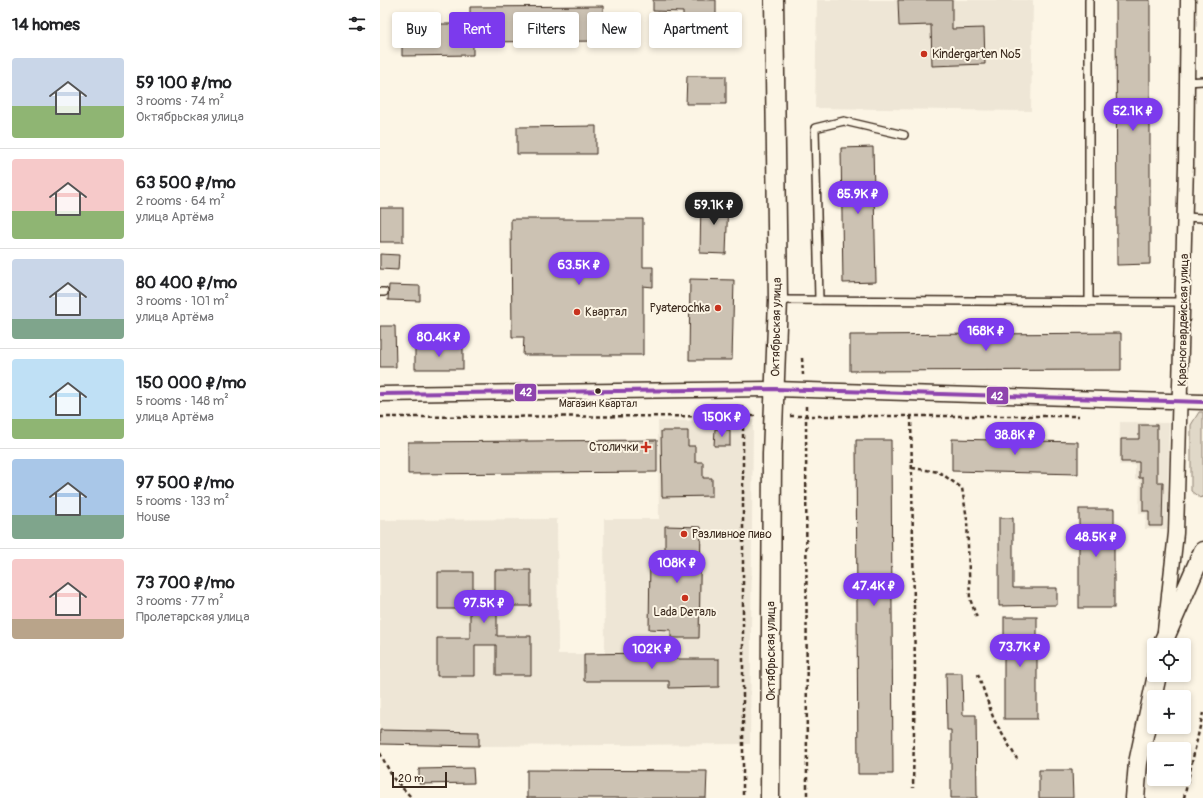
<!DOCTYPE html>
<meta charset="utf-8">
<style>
:root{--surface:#fff;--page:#f2f2f2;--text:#202124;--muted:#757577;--line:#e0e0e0;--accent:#7c3aed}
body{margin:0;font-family:Pangolin,sans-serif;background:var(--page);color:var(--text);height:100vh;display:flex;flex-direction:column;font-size:15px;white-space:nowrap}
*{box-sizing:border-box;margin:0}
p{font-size:13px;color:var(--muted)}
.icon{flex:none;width:22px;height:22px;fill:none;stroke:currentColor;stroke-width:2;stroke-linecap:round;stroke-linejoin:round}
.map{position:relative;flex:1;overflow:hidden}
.side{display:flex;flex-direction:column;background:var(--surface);width:380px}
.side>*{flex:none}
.top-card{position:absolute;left:12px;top:12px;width:380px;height:36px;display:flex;gap:8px}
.buttons{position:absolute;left:767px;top:638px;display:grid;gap:8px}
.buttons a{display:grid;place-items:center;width:44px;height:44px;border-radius:4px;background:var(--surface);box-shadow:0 2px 6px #0003;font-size:20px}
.scale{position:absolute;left:12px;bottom:10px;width:55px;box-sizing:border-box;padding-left:4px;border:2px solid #3b2a1e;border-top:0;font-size:11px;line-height:14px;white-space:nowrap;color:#3b2a1e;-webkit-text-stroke:3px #fcf5e5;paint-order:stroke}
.price{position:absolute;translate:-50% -34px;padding:0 9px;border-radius:14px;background:var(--accent);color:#fff;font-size:13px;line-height:26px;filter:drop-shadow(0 1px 2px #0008)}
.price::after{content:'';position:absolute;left:50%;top:24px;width:12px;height:9px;margin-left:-6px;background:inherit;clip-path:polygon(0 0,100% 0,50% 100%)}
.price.current{background:#222;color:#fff}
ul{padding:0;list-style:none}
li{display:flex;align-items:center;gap:12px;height:100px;padding:0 12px}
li+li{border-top:1px solid var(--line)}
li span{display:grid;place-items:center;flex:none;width:112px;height:80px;border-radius:4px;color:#555}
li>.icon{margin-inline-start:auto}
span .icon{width:48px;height:48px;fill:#fffc;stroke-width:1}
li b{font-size:17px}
h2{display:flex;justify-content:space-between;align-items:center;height:48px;padding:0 12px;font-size:17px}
.chip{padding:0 14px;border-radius:4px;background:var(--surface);box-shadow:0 2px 6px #0003;font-size:14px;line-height:36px}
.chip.current{background:var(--accent);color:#fff}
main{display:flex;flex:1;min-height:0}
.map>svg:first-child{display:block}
.built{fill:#eee6d6}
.green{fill:#e0d8c8;stroke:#8e8173}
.building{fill:#ccc2b3;stroke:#3b2a1e}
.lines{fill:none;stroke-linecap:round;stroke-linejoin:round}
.service-casing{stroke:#3b2a1e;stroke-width:10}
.minor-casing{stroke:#3b2a1e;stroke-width:17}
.tertiary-casing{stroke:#3b2a1e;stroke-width:21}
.path{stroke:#3b2a1e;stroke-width:2.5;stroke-dasharray:4 3;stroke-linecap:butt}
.service{stroke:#fcf5e5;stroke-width:7}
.minor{stroke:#fcf5e5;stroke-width:14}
.tertiary{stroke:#fcf5e5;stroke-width:18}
.bus-1-casing{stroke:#fcf5e5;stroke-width:7}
.bus-1{stroke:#8e44ad;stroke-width:4}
.poi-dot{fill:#c8321e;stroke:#fcf5e5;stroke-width:1.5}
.bus-dot{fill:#3b2a1e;stroke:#fcf5e5;stroke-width:1.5}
.labels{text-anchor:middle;stroke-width:4;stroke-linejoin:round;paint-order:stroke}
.bus-label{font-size:11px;fill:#3b2a1e;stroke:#fcf5e5}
.poi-label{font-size:12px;fill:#3b2a1e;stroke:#fcf5e5;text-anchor:start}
.street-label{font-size:12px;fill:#3b2a1e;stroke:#fcf5e5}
.line-badge{stroke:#fcf5e5;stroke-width:1.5}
.badge-label{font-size:11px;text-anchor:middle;font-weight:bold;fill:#fff}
</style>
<main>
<section class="side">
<h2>14 homes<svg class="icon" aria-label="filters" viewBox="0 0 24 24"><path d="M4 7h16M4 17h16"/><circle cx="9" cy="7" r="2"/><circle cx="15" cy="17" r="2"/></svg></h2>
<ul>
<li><span style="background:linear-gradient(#c9d6e8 60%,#8fb573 0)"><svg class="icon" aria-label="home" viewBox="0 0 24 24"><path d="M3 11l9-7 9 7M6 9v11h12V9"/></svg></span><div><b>59 100 ₽/mo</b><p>3 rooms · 74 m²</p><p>Октябрьская улица</p></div></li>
<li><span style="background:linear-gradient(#f6c9c9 65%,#8fb573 0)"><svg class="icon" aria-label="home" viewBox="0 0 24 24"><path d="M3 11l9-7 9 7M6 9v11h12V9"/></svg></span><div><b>63 500 ₽/mo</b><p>2 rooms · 64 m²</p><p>улица Артёма</p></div></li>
<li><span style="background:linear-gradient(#c9d6e8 75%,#7fa58c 0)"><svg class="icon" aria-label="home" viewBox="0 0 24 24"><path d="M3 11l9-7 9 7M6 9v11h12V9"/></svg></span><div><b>80 400 ₽/mo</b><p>3 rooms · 101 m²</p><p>улица Артёма</p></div></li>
<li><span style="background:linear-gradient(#bfe0f5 75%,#8fb573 0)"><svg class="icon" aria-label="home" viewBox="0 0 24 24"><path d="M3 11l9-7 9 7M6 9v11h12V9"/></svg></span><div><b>150 000 ₽/mo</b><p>5 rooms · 148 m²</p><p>улица Артёма</p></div></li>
<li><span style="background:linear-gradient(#a9c7e8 70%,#7fa58c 0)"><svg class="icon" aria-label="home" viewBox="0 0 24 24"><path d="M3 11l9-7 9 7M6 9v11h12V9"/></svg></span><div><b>97 500 ₽/mo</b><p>5 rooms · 133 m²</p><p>House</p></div></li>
<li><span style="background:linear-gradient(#f6c9c9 75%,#b9a48a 0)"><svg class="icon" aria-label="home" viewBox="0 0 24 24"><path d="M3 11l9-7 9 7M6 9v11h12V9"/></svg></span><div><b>73 700 ₽/mo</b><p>3 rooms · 77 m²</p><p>Пролетарская улица</p></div></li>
</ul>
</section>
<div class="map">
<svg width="823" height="798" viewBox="0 0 823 798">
<rect width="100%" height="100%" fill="#fcf5e5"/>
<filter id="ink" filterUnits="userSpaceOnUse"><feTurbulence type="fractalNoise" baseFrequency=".025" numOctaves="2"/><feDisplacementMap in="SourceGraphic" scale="8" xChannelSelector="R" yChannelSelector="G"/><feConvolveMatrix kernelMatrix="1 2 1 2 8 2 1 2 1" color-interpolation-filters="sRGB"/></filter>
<g filter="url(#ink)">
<g class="built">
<polygon points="437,0 653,0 651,111 435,108"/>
<polygon points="373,420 370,744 99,746 0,730 0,520 177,519 178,654 225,654 224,519 279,519 278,421"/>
<polygon points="740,422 789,423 787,529 765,529 766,514 759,513 760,480 755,480 755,465 739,465"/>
</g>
<polygon class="green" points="819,412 823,412 823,497 820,498 811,491 811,425"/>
<g class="building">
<polygon points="273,0 336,0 336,25 303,25 303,12 273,11"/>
<polygon points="518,0 572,0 572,29 604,28 605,64 552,66 551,25 519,26"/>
<polygon points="736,0 770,0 770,264 737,265"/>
<polygon points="223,6 224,41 93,42 93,55 22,56 22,24 90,24 90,7"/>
<polygon points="307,76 346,76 346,104 306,104"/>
<polygon points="216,126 216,154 137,154 137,127"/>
<polygon points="493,147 496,282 463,283 461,148"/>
<polygon points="321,199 348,200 346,254 320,253"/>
<rect x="0" y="208" width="23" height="34"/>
<polygon points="131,219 263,219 263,267 273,267 273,287 263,286 263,355 143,355 144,337 132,337"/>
<polygon points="0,254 19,255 18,270 0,269"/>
<polygon points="310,279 354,280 352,360 309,360"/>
<polygon points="9,285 40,286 40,301 8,300"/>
<polygon points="0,326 15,326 16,367 0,367"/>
<polygon points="741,333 741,370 470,371 470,335"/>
<rect x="35" y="346" width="48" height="23"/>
<polygon points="759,425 777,425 777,482 783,482 782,526 769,526 769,511 763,511 763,478 759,478 759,462 741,462 741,439 759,439"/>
<polygon points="335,429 350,430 350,446 334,446"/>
<polygon points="281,431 308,431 308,446 315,446 315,462 323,462 323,478 332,478 332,496 282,497"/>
<polygon points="572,439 698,442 698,474 572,471"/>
<polygon points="277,440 277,472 28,474 28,442"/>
<polygon points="476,440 511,440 513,774 478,774"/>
<rect x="699" y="509" width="35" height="99"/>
<polygon points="619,518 633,518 633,588 677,588 677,605 619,606"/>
<polygon points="285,526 321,527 319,638 291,638 291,630 269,629 270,558 285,558"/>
<polygon points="115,570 151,570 151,606 117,606 117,636 151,636 151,675 116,675 116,645 95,645 95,676 57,676 57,638 90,638 90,609 58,609 58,572 93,572 93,600 115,600"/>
<rect x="624" y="617" width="33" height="102"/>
<polygon points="272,653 272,659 339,659 339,687 289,688 289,681 204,681 204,654"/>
<polygon points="566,673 582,673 583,715 596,715 597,798 571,798 571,730 567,730"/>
<polygon points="0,730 99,732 99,746 0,744"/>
<polygon points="93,768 94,783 39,784 39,769"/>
<polygon points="147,770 327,771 326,798 147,798"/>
<polygon points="659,770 692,770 693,798 659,798"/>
</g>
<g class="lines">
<defs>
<g id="service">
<polyline points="709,0 709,302"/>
<polyline points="807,82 823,81"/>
<polyline points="805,217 823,218"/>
<polyline points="0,292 4,292"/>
<polyline points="398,300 803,302"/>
<polyline points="439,300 435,128 464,121 524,135"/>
</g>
<g id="minor">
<polyline points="0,394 395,389 823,402"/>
<polyline points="785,631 796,533 806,165 808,0"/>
</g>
<g id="tertiary">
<polyline points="783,645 784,640 823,551"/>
<polyline points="390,798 392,454 398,300 394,0"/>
<polyline points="755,798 758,763 777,675"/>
</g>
</defs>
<use href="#service" class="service-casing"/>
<use href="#minor" class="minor-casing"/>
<use href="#tertiary" class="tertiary-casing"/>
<g class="path">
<polyline points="422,358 423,375"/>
<polyline points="363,406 363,798"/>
<polyline points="426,406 427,798"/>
<polyline points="410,416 699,416"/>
<polyline points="531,416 535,671 533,788"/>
<polyline points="0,417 375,416"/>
<polyline points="532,468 559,472 582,488 587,519 590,599 597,618"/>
<polyline points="598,674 614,720 637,759"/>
<polyline points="0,753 13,778 32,798"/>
<polyline points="804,798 823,713"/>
</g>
<use href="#service" class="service"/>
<use href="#minor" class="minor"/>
<use href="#tertiary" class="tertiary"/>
<defs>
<polyline id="bus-1" points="0,394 395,389 823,402"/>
</defs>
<use href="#bus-1" class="bus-1-casing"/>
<use href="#bus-1" class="bus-1"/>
</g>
</g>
<g class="poi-dot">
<circle cx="544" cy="54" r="4"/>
<circle cx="338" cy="308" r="4"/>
<circle cx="197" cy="312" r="4"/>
<path d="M264 441h4v4h4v4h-4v4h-4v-4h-4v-4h4z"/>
<circle cx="304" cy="534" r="4"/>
<circle cx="305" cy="598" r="4"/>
</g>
<circle class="bus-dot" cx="218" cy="391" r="3.5"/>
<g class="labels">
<g class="bus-label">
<text x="218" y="407">Магазин Квартал</text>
</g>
<g class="poi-label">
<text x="552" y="58">Kindergarten №5</text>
<text x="330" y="312" text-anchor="end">Pyaterochka</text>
<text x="205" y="316">Квартал</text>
<text x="258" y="451" text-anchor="end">Столички</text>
<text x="312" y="538">Разливное пиво</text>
<text x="305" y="616" text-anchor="middle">Lada Dеталь</text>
</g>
<g class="street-label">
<text transform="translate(803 320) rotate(-89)" y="4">Красногвардейская улица</text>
<text transform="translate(396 327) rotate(-89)" y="4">Октябрьская улица</text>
<text transform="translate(391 651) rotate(-90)" y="4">Октябрьская улица</text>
</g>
</g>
<g class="line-badge">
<rect x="134" y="383" width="23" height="19" rx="4" fill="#8e44ad"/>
<rect x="606" y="386" width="23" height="19" rx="4" fill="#8e44ad"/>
</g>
<g class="badge-label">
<text x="146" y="396">42</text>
<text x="617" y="400">42</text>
</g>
</svg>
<div class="buttons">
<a><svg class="icon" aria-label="locate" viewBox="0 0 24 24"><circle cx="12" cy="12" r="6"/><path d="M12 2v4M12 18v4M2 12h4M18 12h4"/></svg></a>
<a>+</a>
<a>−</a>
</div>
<div class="scale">20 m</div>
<b class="price" style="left:753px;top:132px">52.1K ₽</b>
<b class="price" style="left:478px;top:215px">85.9K ₽</b>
<b class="price current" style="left:334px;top:226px">59.1K ₽</b>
<b class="price" style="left:199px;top:286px">63.5K ₽</b>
<b class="price" style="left:606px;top:352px">168K ₽</b>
<b class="price" style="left:59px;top:358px">80.4K ₽</b>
<b class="price" style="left:342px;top:438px">150K ₽</b>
<b class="price" style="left:635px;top:456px">38.8K ₽</b>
<b class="price" style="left:716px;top:558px">48.5K ₽</b>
<b class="price" style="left:297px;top:584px">108K ₽</b>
<b class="price" style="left:494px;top:607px">47.4K ₽</b>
<b class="price" style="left:104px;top:624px">97.5K ₽</b>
<b class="price" style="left:640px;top:668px">73.7K ₽</b>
<b class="price" style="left:272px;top:670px">102K ₽</b>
<div class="top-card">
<a class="chip">Buy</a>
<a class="chip current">Rent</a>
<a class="chip">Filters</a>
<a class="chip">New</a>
<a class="chip">Apartment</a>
</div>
</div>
</main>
